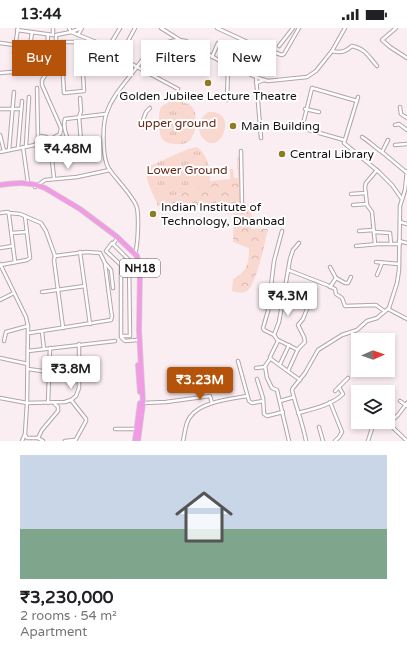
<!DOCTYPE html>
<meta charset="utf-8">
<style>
:root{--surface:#fff;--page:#f6f6f6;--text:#202124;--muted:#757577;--accent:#b45309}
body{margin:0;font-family:"Varela Round",sans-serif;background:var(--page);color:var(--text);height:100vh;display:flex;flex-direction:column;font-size:15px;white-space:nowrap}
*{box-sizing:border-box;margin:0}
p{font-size:13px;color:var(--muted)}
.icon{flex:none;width:22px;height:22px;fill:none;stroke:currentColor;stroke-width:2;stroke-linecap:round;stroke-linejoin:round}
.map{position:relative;height:413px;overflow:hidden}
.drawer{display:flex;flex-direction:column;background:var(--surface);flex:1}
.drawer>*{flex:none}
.banner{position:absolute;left:12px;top:12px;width:383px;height:36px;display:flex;gap:8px}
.needle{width:26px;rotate:88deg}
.tools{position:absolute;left:351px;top:305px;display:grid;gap:8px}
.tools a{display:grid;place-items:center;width:44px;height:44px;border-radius:0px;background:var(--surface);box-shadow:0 2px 6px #0003;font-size:20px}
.price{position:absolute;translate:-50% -34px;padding:0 9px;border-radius:4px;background:#fff;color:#222;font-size:13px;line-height:26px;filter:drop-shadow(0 1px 2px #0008)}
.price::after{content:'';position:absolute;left:50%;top:24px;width:12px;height:9px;margin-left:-6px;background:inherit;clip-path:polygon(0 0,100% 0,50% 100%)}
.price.active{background:var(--accent);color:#fff}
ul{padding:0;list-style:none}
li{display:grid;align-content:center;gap:8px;height:212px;padding:0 20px}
li span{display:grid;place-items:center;height:124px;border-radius:0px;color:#555}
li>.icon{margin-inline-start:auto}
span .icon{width:72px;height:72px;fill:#fffc;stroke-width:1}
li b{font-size:17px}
.tag{padding:0 14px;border-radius:0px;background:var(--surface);box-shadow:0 2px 6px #0003;font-size:14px;line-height:36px}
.tag.active{background:var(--accent);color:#fff}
.status{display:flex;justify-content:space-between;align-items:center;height:28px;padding:0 20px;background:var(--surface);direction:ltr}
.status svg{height:11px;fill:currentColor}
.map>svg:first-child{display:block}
.green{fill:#f9d8d0}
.forest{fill:url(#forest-crowns)}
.park{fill:url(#park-tufts)}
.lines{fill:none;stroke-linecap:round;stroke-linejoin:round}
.minor-casing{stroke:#b1a5a9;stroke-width:4.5}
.trunk-casing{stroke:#d1d0d0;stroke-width:6}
.minor{stroke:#fff;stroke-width:2.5}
.trunk{stroke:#f09be4;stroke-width:4.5}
.poi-dot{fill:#8f7b21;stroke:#fff;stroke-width:1.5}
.labels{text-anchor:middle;stroke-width:4;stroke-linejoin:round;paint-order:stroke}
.shield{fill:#fff;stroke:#5d595a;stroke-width:1}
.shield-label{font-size:11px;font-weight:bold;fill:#171214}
.poi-label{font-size:12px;fill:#171214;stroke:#fff;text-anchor:start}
.park-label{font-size:12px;fill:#672719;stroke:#fff}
</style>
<div class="status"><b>13:44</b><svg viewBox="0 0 49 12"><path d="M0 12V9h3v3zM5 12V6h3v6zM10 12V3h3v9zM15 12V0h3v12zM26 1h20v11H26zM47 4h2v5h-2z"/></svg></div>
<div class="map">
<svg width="407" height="413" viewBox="0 0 407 413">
<defs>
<pattern id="forest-crowns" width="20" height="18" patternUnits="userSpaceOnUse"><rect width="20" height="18" fill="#f9d8d0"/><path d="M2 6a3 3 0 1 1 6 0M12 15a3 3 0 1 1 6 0" fill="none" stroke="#d5b8b2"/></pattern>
<pattern id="park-tufts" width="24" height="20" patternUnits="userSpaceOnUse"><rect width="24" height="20" fill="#f9d8d0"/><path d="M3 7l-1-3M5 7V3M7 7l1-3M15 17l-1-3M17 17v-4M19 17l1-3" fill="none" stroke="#d5b8b2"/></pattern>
</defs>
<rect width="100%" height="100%" fill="#fbeef3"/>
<path class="green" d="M209 84C240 82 220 131 203 110 196 102 199 88 209 84Z"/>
<path class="forest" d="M241 128 243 173 252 179 251 201H268C265 213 257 256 247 263 242 266 237 264 232 263L233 251C247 244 249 235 249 220L233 214 234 186 225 185 224 178H157V175L182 165 210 153 230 151V141H233L234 150H238L237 129Z"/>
<g class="park">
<path d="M169 74C175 73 187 73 192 79 198 85 196 104 191 111 187 117 180 116 174 116 170 115 166 115 163 112 158 107 158 85 161 79 163 77 166 76 169 74Z"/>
<path d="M197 119C207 126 211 141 210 153L182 165 157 175C152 164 146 153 146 142L150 138 188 121Z"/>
</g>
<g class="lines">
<defs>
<g id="minor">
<polyline points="69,0 71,4 96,14 137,39 178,61"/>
<polyline points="161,0 180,12"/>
<polyline points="217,0 256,18 282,27 284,26 299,0"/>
<polyline points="396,0 382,12 390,19 407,30"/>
<polyline points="17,2 53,7 53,0"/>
<polyline points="78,7 82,0"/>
<polyline points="81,14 84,63 64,65 61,14 81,14 92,20 96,14"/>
<polyline points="0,15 15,17"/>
<polyline points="279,18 293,0"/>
<polyline points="108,20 120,0"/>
<path d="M332 23C341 25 345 24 352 18 366 21 368 28 377 38"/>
<polyline points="14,25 18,0"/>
<polyline points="120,28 135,0"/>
<polyline points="212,29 218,15"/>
<polyline points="28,33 32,4"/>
<polyline points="44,35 47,24 48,6"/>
<polyline points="0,45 12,44"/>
<polyline points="256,49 261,110"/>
<polyline points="256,55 264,52"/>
<polyline points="37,60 38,110"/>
<polyline points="358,69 344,115 379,144 392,157 402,171"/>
<polyline points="80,70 81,83 79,89 81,113"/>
<polyline points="227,72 228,41"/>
<polyline points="400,79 401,86 407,90"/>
<polyline points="0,81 21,81"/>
<polyline points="305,81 319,84"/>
<polyline points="143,92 146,84 150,80"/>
<polyline points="395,97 399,96 407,102"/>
<polyline points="0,107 4,123"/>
<path d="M362 109C369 113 374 119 382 124"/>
<polyline points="344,112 302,100 312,60 357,73"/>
<polyline points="388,112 382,124 406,144"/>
<polyline points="395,117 407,116"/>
<polyline points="26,118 29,69"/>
<polyline points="23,119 28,155"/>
<path d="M71 119C68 110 62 100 65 91L106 86"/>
<polyline points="18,120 22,73"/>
<polyline points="9,122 14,64"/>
<polyline points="241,123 242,178"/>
<polyline points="0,124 35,117 37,114 38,110 41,108 46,109 50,112"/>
<polyline points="54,150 50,114 51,111 60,106 61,100 42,57 42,52 56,31 56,7 71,4 81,0"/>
<polyline points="35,159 45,152 77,149 110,142"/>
<polyline points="351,166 366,165"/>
<polyline points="353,177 367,176"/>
<polyline points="0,185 8,184 9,187 15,234"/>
<polyline points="9,185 20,186 41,195 46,203 55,228"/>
<polyline points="400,194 407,196"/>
<polyline points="359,203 374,202"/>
<polyline points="374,204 390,205 391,216"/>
<polyline points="12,205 26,204"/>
<polyline points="399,213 407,215"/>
<polyline points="299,215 293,222 290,231 279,294 274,307 278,313 270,329 271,331 300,352"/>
<polyline points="113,216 112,215 106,223 121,237 121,308 130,308 129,232 113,216 116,212"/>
<polyline points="375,216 372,184 367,177 365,159 366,155 377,142"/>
<polyline points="356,218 378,216 400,216"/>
<polyline points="0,220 13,218"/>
<polyline points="80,224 90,296"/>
<path d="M135 226C138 217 139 190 137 180 135 170 115 150 109 141 102 130 102 96 107 84 113 66 128 52 139 36 149 22 168 9 186 13L225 36 261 51 268 53 307 49 316 43 332 23 345 0"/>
<polyline points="376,234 399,236"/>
<polyline points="0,236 26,289 28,298 27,375 25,406 22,413"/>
<polyline points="0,237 27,232 30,230 25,188"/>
<polyline points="330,239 336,250 345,255 348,255 351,249"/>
<polyline points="288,242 327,257 335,261 336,266 342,270 345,278 376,277 384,283"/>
<polyline points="377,247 382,235"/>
<polyline points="330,259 336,250"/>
<polyline points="42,264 85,258"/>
<polyline points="0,272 14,265"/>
<polyline points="388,281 407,291"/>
<polyline points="63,300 54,232 55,228 86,224 100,225 105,235 111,242 113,260"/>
<polyline points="42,304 44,321"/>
<polyline points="29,305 111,292 112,288 111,282 105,236"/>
<polyline points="274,307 264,302 263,300 268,283 274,233 282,203"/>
<polyline points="121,309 125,313 137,312"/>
<polyline points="278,312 298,322"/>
<polyline points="4,313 6,304 28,298"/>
<polyline points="28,323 115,313"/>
<polyline points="0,330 28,336"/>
<polyline points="270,331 265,338 267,350 272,360 277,362 289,413"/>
<polyline points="238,333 249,373 252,375 263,373"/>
<polyline points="280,336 289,317"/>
<polyline points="256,340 265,339"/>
<polyline points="28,341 42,343 48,348"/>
<polyline points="288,343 298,321 305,314 304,309 298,297 303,291 309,276"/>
<polyline points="257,351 263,370 264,386 267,388 283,384"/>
<polyline points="335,363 348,350"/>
<polyline points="0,370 27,375 65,374 71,372 76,368 79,360 79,316"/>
<polyline points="71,372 86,391 86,393 75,413"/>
<polyline points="280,373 294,369"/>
<polyline points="400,373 407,378"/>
<polyline points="330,374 342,404 339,409 335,413"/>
<polyline points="48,375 50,320"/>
<polyline points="143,375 166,374 210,368 212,375"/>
<path d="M298 385C313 381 332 377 343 366L339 359"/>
<polyline points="387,394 407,413"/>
<polyline points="389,395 398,387 407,375"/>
<polyline points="319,399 323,413"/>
<polyline points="115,401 136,401"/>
<polyline points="25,407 27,410 38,410 43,413"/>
<polyline points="38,410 42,402 58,383 58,379 54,375"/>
<polyline points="65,413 75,412"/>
<path d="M183 413C185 406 185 395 190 389 200 374 230 371 247 368"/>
<path d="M306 413C303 396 296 379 292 362L293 360 305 345 318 322 342 307 357 302 367 293 377 290 389 280 397 255 399 242 400 178 405 162 407 143"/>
<polyline points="368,413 374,394"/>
</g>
<g id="trunk">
<path d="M0 157C16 155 30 153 45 160L80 181 116 208 137 228 140 242 139 303 143 375 138 413"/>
<polyline points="138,337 140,364"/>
<polyline points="135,413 140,375"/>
</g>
</defs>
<use href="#minor" class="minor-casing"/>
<use href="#trunk" class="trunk-casing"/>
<use href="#minor" class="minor"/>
<use href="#trunk" class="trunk"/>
</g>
<g class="poi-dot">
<circle cx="208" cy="55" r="4"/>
<circle cx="233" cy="98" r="4"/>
<circle cx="282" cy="126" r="4"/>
<circle cx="153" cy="186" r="4"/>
</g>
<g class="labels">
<rect class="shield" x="120" y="231" width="40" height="18" rx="3"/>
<g class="shield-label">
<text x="140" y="244">NH18</text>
</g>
<g class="poi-label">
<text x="208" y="72" text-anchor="middle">Golden Jubilee Lecture Theatre</text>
<text x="241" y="102">Main Building</text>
<text x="290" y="130">Central Library</text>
<text x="161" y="183">Indian Institute of<tspan x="161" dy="14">Technology, Dhanbad</tspan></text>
</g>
<g class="park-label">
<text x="177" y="99">upper ground</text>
<text x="187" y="146">Lower Ground</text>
</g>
</g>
</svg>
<div class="tools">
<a><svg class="needle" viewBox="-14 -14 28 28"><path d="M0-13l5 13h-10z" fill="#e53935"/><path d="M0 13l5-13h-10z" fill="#757577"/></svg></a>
<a><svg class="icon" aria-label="layers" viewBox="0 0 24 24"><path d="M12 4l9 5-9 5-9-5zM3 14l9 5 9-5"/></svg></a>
</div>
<b class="price" style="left:68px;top:142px">₹4.48M</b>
<b class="price" style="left:288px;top:289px">₹4.3M</b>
<b class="price" style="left:71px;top:362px">₹3.8M</b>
<b class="price active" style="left:200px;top:373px">₹3.23M</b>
<div class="banner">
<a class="tag active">Buy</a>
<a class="tag">Rent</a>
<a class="tag">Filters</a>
<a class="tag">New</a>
</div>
</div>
<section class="drawer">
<ul>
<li><span style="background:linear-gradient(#c9d6e8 60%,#7fa58c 0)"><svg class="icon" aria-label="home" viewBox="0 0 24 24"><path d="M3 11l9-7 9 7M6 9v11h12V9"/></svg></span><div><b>₹3,230,000</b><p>2 rooms · 54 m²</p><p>Apartment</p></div></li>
</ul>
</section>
